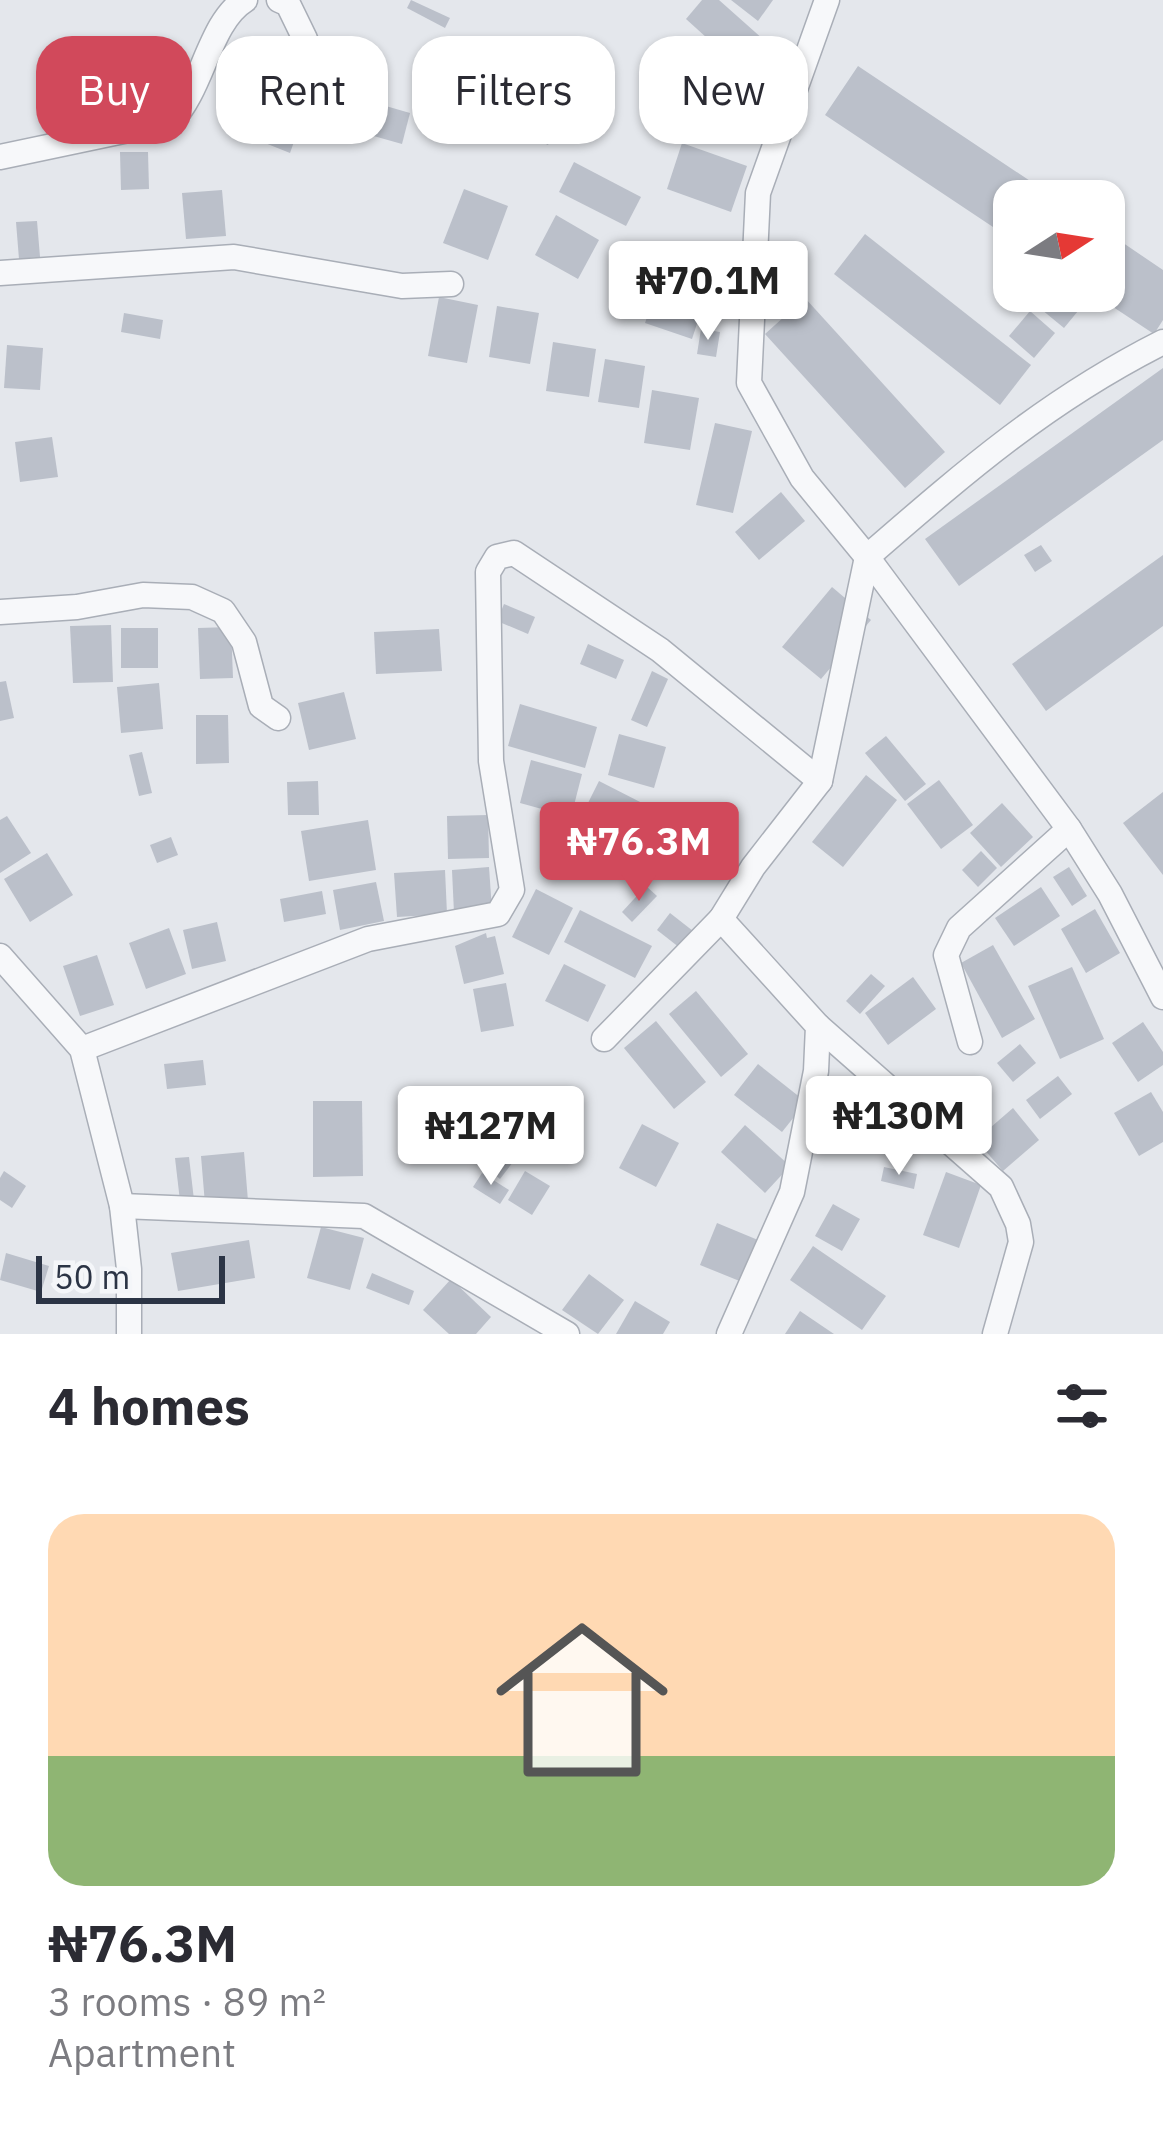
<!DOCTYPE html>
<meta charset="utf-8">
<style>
:root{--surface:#fff;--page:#f7f7f7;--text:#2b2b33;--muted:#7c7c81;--line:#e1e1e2;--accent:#d1495b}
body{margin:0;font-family:"IBM Plex Sans",sans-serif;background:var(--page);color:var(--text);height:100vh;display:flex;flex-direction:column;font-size:45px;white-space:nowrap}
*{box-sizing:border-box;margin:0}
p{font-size:39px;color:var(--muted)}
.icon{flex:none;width:66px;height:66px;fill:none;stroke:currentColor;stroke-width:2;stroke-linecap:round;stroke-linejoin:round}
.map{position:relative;height:1334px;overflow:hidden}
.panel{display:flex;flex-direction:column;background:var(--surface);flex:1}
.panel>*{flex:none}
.top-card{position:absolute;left:36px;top:36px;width:1092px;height:108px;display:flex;gap:24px}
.needle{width:78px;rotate:78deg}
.buttons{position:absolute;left:993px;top:180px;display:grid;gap:24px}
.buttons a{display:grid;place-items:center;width:132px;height:132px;border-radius:24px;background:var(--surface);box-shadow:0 3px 9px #0004;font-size:60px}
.scale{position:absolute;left:36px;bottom:30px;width:189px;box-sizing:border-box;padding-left:12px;border:6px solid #2b3445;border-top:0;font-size:33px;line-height:42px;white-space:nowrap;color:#2b3445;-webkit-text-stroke:9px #f4f6f9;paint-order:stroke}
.price{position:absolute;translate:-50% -102px;padding:0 27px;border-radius:12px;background:#fff;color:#222;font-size:39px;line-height:78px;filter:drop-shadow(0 3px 6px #0008)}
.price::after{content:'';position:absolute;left:50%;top:72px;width:36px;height:27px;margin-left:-18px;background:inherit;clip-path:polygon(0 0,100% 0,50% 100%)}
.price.selected{background:var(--accent);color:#fff}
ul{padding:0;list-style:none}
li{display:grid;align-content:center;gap:24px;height:636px;padding:0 48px}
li+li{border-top:3px solid var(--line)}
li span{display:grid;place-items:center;height:372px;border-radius:36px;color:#555}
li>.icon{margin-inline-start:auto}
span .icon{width:216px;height:216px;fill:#fffc;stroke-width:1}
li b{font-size:51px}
h2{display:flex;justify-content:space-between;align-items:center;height:144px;padding:0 48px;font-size:51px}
.chip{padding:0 42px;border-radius:36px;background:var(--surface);box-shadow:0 3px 9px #0004;font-size:42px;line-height:108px}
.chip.selected{background:var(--accent);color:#fff}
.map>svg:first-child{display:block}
.building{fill:#bbc0ca}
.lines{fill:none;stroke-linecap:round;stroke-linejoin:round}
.minor-casing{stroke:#a9aeb7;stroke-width:27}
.minor{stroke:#f7f8fa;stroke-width:24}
</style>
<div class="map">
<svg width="1163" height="1334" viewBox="0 0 1163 1334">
<rect width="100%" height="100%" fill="#e4e7ec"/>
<g class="building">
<polygon points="411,0 450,18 445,28 407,8"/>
<polygon points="702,0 719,0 774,49 750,77 686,19"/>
<polygon points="731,0 773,0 758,21"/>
<polygon points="304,56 340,68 322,119 287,107"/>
<polygon points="858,66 1060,201 1014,201 1014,241 825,115"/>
<polygon points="524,86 566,106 548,145 506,125"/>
<polygon points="372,102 410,113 402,144 363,133"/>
<polygon points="266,126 296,136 290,153 260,141"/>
<polygon points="682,143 747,166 731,212 667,189"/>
<polygon points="120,152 148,152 149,189 121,190"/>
<polygon points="574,162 641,197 626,226 559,192"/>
<polygon points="464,189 508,206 488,260 443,243"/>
<polygon points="222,190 226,236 186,239 182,193"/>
<polygon points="556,215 599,240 578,279 535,255"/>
<polygon points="37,221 40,257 19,259 16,222"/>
<polygon points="1104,230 1163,270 1163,320 1154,334 1089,291 1104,291"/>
<polygon points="865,234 1031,365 1000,405 834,274"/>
<polygon points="658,286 704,302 692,339 645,323"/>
<polygon points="1019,291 1053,291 1078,311 1064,328"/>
<polygon points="439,297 478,305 467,363 428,356"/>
<polygon points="805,298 945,452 905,488 765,334"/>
<polygon points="497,306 539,313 530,364 489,357"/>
<polygon points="1030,311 1055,333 1034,358 1009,336"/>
<polygon points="124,313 163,320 160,339 121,332"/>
<polygon points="701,329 720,332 716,357 697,354"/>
<polygon points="553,342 596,349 589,397 546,391"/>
<polygon points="7,345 43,348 40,390 4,388"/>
<polygon points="605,359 645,366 639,408 598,402"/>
<polygon points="1163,368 1163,440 959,586 925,539"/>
<polygon points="652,390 699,398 690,450 644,443"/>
<polygon points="715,423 752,431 733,513 696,505"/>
<polygon points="52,437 58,477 20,482 15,442"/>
<polygon points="781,492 805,521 759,560 735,532"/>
<polygon points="1041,545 1052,561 1035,572 1024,555"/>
<polygon points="1163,555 1163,626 1046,711 1012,664"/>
<polygon points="832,587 871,620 821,679 782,647"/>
<polygon points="504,604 535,617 528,634 497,621"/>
<polygon points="111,625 113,682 73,683 70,626"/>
<polygon points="231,627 233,678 200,679 198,628"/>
<rect x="121" y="628" width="37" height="40"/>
<polygon points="439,629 442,671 376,674 374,632"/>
<polygon points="588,644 624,660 616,679 580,664"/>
<polygon points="652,671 668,679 647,727 631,720"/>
<polygon points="6,681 14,718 0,721 0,682"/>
<polygon points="159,683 163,729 121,733 117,687"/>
<polygon points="344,692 356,739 309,750 298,703"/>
<polygon points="520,704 597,727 585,768 508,746"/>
<polygon points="196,715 228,715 229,763 196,764"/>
<polygon points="619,734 666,747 654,788 608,775"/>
<polygon points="886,736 926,784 905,801 865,753"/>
<polygon points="142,752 152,793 139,796 129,755"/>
<polygon points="531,760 582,774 571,817 520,803"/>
<polygon points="866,775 897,800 843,867 812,842"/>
<polygon points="939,780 973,825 941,849 907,804"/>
<polygon points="318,781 319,815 288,815 287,782"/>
<polygon points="599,781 646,805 627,843 580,819"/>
<polygon points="1163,792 1163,875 1123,823"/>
<polygon points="1002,803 1033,837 1001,867 970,833"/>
<polygon points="488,815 489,858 448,859 447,816"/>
<polygon points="7,816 31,853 0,873 0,820"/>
<polygon points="368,820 376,870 309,881 301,831"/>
<polygon points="171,837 178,855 157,863 150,845"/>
<polygon points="981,851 997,868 978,887 962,870"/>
<polygon points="47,853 73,895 30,922 4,879"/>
<polygon points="489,867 492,910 454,913 452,870"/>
<polygon points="1069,867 1087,896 1072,906 1053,877"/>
<polygon points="445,870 447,914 397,917 394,873"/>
<polygon points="376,882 384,921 340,930 333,890"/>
<polygon points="646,886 657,896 632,922 622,912"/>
<polygon points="1041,887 1060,916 1014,946 995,918"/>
<polygon points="536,889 573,908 549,955 512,937"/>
<polygon points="322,891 326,914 284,922 280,899"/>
<polygon points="1095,909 1120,953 1086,973 1061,929"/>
<polygon points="580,910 652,946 635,978 564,942"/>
<polygon points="670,913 693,931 680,948 657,930"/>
<polygon points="217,922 226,961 192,969 183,930"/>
<polygon points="169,928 186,974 146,989 129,943"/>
<polygon points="486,933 487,938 495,936 504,974 464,984 455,946"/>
<polygon points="993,945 1035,1019 1002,1038 961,963"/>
<polygon points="97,955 114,1005 80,1016 63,966"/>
<polygon points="564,964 606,985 588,1022 545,1001"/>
<polygon points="1072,967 1104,1039 1060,1059 1028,986"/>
<polygon points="871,974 885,986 860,1014 846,1001"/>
<polygon points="913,977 936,1009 888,1045 865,1013"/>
<polygon points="506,983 514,1026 481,1032 473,989"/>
<polygon points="696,991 748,1054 721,1077 669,1014"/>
<polygon points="656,1021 706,1082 674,1109 624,1048"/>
<polygon points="1143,1022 1163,1052 1163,1065 1138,1082 1112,1043"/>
<polygon points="1020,1044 1036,1063 1013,1082 997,1063"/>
<polygon points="203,1060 206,1085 167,1089 164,1064"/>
<polygon points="758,1064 806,1102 782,1132 734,1095"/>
<polygon points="1058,1076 1072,1094 1040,1119 1026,1100"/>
<polygon points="835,1080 877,1083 873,1133 831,1130"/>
<polygon points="1151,1092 1163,1112 1163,1142 1139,1156 1114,1113"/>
<polygon points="313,1101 362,1101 363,1176 313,1177"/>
<polygon points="1013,1108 1039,1140 1003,1171 976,1140"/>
<polygon points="642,1124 679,1143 656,1187 619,1168"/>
<polygon points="745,1125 790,1166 765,1193 721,1152"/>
<polygon points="499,1151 513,1162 500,1179 487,1168"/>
<polygon points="244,1152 248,1201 205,1204 201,1156"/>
<polygon points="189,1157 194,1200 180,1201 175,1158"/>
<polygon points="884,1167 917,1174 914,1189 881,1181"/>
<polygon points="4,1171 26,1186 12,1208 0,1200 0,1178"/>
<polygon points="525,1171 550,1186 532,1215 508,1200"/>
<polygon points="946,1172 981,1185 959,1248 923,1235"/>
<polygon points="482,1173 509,1190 500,1204 473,1187"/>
<polygon points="833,1204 860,1219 842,1251 815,1236"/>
<polygon points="717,1223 758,1240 742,1282 700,1265"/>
<polygon points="321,1227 364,1238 350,1290 307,1278"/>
<polygon points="249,1240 255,1278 178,1291 171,1253"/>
<polygon points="813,1246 886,1296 862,1330 790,1280"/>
<polygon points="6,1253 49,1266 41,1292 0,1280"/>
<polygon points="372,1273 414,1291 409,1305 366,1288"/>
<polygon points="589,1274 624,1300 598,1334 562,1310"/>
<polygon points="451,1279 491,1317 476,1334 449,1334 423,1310"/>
<polygon points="635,1301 670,1322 663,1334 616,1334"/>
<polygon points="800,1311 834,1334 785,1334"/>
</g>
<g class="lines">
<defs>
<g id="minor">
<polyline points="279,0 288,4 305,39"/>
<path d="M827 0 758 193 749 383 802 478 867 557C965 472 1046 401 1163 342"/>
<path d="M0 157 171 121C203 89 209 22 245 0"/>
<polyline points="0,273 234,257 402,286 451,284"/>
<polyline points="867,557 1069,829 1110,894 1163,997"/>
<polyline points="0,612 77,607 143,595 192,597 223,611 244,642 261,706 278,718"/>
<polyline points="0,956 82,1049 122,1206 129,1269 129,1334"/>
<polyline points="818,1026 1001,1187 1018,1224 1021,1242 995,1334"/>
<polyline points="604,1039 721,919"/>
<polyline points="970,1042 946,955 959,928 1069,829"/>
<polyline points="82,1049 368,939 498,914 512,890 491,761 488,572 497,557 514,553 660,650 820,781"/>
<polyline points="122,1206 364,1216 567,1334"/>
<polyline points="729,1334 792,1192 816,1071 818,1026 721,919 753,867 820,781 867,557"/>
</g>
</defs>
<use href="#minor" class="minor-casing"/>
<use href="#minor" class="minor"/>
</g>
</svg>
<div class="buttons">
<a><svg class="needle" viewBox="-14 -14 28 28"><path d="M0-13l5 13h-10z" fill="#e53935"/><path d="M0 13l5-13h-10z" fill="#7c7c81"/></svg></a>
</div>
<div class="scale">50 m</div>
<b class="price" style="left:708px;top:343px">₦70.1M</b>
<b class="price selected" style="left:639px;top:904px">₦76.3M</b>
<b class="price" style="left:899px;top:1178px">₦130M</b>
<b class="price" style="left:491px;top:1188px">₦127M</b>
<div class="top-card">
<a class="chip selected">Buy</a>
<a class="chip">Rent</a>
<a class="chip">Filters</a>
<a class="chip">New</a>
</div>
</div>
<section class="panel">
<h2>4 homes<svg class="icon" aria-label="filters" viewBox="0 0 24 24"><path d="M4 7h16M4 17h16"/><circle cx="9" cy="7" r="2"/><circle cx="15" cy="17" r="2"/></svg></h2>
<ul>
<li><span style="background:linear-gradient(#ffd9b3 65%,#8fb573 0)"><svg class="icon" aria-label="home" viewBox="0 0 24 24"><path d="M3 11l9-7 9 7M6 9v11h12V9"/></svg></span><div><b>₦76.3M</b><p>3 rooms · 89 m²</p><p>Apartment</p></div></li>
</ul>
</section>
